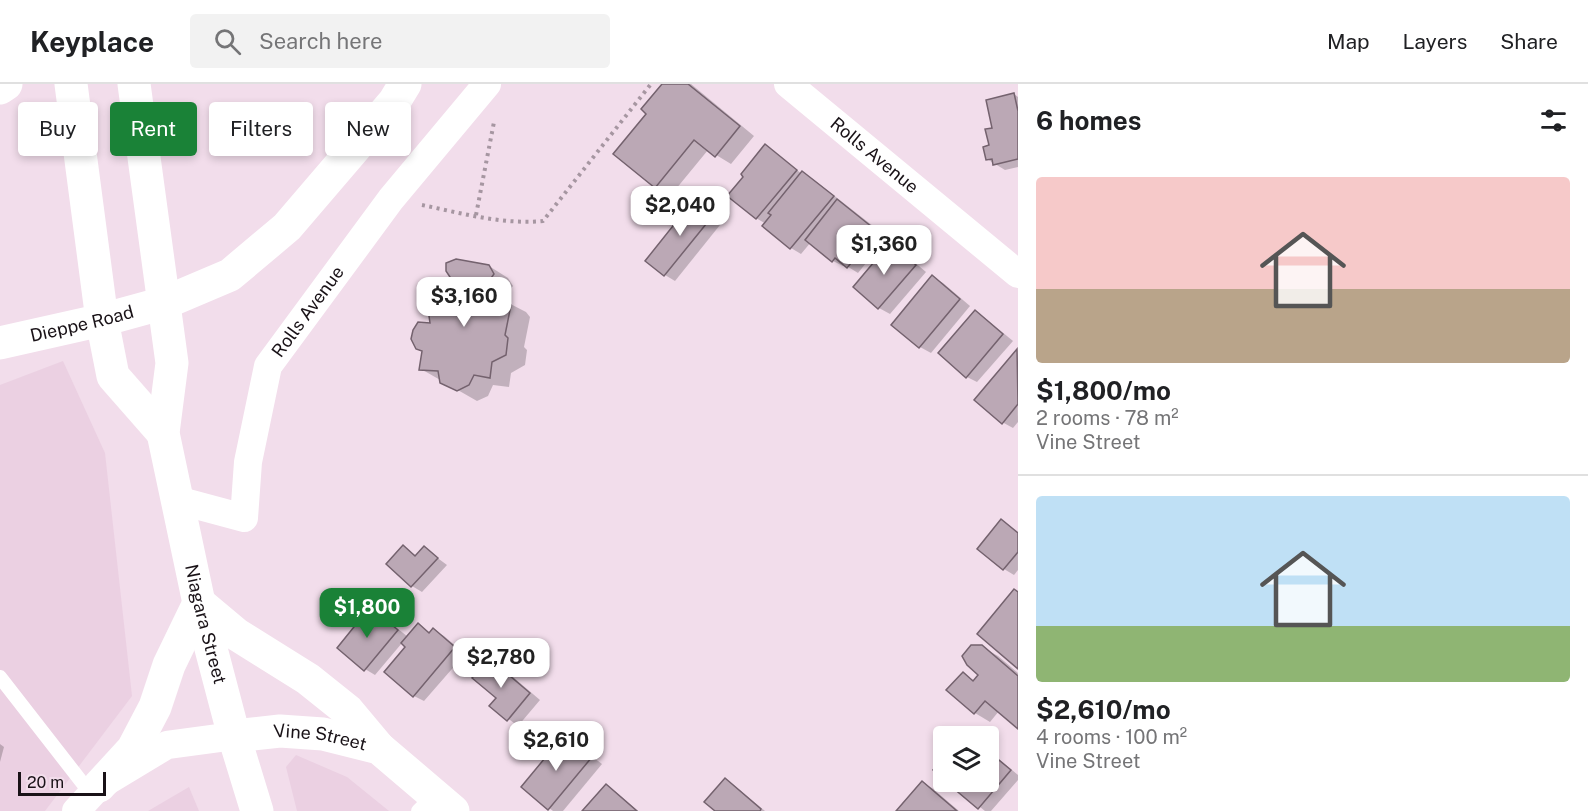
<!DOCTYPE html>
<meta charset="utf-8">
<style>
:root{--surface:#fff;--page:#f2f2f2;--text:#202124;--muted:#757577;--line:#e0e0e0;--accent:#1a8237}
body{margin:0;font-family:"Public Sans",sans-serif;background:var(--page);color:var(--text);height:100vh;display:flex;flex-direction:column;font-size:22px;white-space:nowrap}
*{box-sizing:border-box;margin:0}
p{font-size:20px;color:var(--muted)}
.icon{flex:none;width:33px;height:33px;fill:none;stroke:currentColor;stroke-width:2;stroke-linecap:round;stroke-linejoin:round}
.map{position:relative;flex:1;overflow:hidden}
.side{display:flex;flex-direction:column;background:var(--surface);width:570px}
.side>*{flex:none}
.banner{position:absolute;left:18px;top:18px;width:570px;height:54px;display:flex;gap:12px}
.controls{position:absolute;left:933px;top:642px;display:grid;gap:12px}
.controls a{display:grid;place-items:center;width:66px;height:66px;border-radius:6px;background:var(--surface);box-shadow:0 3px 9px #0003;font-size:30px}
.scale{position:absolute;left:18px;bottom:15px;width:88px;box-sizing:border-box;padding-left:6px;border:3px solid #191217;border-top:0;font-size:16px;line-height:21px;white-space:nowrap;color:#191217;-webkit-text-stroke:4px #f2ddeb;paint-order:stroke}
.price{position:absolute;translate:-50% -51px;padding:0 14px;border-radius:12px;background:#fff;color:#222;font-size:20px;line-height:39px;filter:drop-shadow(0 2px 3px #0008)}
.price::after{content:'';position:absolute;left:50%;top:36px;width:18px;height:14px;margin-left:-9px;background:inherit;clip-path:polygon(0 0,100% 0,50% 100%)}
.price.current{background:var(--accent);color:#fff}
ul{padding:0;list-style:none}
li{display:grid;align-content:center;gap:12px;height:318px;padding:0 18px}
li+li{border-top:2px solid var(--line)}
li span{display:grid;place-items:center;height:186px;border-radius:6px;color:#555}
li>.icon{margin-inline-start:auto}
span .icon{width:108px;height:108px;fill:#fffc;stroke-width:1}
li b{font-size:26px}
h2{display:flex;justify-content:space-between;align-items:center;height:72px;padding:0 18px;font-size:26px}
.tag{padding:0 21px;border-radius:6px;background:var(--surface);box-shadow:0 3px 9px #0003;font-size:21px;line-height:54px}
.tag.current{background:var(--accent);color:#fff}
header{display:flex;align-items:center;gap:36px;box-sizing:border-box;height:84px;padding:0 30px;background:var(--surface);border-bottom:2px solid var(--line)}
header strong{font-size:28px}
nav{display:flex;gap:33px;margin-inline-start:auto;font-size:21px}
.search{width:420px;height:54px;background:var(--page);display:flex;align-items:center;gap:15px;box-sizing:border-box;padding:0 21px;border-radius:6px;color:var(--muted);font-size:22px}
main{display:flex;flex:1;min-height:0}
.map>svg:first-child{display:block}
.built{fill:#ebd0e2}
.shadow{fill:#0003}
.building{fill:#bba8b5;stroke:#74626e;stroke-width:1.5}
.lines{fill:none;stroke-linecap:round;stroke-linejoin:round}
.path{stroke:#a696a1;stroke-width:4;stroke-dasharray:3 4.5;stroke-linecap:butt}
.lane{stroke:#fff;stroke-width:14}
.street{stroke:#fff;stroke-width:28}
.secondary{stroke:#fff;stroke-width:33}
.highway{stroke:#fff;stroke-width:33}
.labels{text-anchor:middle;stroke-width:6;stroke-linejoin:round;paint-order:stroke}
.street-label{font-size:18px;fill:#191217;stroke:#f2ddeb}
</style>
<header>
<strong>Keyplace</strong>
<div class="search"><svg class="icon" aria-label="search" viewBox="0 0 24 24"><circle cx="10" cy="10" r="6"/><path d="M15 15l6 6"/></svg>Search here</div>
<nav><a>Map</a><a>Layers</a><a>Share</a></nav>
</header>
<main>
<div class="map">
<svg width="1018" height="727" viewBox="0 0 1018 727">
<rect width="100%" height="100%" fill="#f2ddeb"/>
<g class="built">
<polygon points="63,277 105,369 132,612 45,727 0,727 0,301"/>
<polygon points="296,671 347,693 389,727 297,727 286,683"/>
<polygon points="189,703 199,727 148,727"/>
</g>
<g class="shadow">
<polygon points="664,0 691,0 754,52 731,80 708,66 671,111 656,102 648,29"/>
<polygon points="1014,10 1018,13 1018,83 1005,86 987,75 994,45"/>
<polygon points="766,62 802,90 813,95 887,153 858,189 845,181 843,182 833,177 811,158 801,170 791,164 766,140 756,134"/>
<polygon points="696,115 724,136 675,197 665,191"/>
<polygon points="890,161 901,167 926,188 890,230 879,224 855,203"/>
<polygon points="489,182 508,194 513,202 509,207 503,208 501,215 526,228 530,233 524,263 527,266 525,281 511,289 509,303 493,301 488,312 477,317 421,285 431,241"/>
<polygon points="932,193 943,199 970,222 931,269 920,263 893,241"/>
<polygon points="975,228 985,234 1013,257 977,298 967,293"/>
<polygon points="1017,267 1018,338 1013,344 1002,338 976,316"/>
<polygon points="1001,437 1018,448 1018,486 1014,491 1004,485"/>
<polygon points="403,463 417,472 424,464 447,481 422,508 412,502 388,480"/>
<polygon points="371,525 381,531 408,553 418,541 431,549 434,546 444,552 465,570 424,617 414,612 408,563 402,559 375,591 365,585"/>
<polygon points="982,563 998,572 1018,589 1018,643 999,627 990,638 975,629 949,606 963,590 975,597 980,591"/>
<polygon points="489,576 500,582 540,616 518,642 491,622 498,614"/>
<polygon points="565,652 602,680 563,727 553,727 523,703"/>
<polygon points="0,660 4,663 0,678"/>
<polygon points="988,666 1018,691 1018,696 991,727 985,727 949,698 988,698"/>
<polygon points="725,696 735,702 765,727 717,727"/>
<polygon points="922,699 932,704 959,727 898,727"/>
<polygon points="606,702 616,708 638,727 584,727"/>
</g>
<g class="building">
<polygon points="662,0 688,0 740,42 715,73 694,56 655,104 613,70 646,30 641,25"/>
<polygon points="1014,9 1018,27 1018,75 993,81 992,75 986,76 983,63 989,61 985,45 992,44 986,16"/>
<polygon points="765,60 797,86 756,135 727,112 743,93 741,90"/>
<polygon points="802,87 834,112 790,165 762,142 771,131 768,129"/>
<polygon points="696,113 715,129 664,192 645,177"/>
<polygon points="837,115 877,147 847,184 835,174 832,178 805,156"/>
<polygon points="890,159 916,181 878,225 853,203"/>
<polygon points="456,175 489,181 494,190 489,197 483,198 481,208 507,215 511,221 505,251 508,254 506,271 492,278 490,294 474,291 469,301 457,307 440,299 438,287 419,286 422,267 416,265 411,255 413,246 418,238 430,239 429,232 435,225 448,221 450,193 446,187 446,179"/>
<polygon points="932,191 960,215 919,264 891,241"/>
<polygon points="975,226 1003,250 966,294 938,269"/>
<polygon points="1017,265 1018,320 1002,340 974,316"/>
<polygon points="1001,435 1018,449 1018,468 1003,486 977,465"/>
<polygon points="403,461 415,472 424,462 438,474 411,503 386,480"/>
<polygon points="1014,505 1018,508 1018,585 977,550"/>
<polygon points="370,523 398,546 364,587 337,564"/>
<polygon points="418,539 429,549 433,544 455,563 413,613 384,588 405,563 401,559"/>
<polygon points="971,561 982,561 1018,592 1018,645 985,617 974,630 946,606 963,588 973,597 978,591 967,581 962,572"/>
<polygon points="489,574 530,609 507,637 489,622 496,614 472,594"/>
<polygon points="564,651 592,673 548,726 521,703"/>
<polygon points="988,667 1011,686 978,725 946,698 988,698"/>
<polygon points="944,674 944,695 933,686"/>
<polygon points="725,694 761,725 760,727 715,727 704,718"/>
<polygon points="922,697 957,727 896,727"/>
<polygon points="606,700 637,727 582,727"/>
</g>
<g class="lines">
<g class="path">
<path d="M422 121C461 129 503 141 543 137L651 0"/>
<polyline points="476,131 494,38"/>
</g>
<g class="lane">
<polyline points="0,593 91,710"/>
<polyline points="418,727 434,711"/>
</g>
<g class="street">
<path id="s1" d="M788 0 1018 190"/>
<path id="s2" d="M177 416 244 434 248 378 268 282 391 115 487 0"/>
<polyline points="76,727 99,702 167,661 234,652"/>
</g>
<g class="secondary">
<polyline points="71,0 102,236 113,292 163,349"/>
<path id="s3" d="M134 0 172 279 163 349 199 519 234 652 257 727"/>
<path id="s4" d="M0 259 102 236 164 219"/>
<polyline points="199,519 236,550 308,595 348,627 379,664"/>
<path id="s5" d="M234 652 280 647 323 650 379 664 453 727"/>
<polyline points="99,702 133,665 155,623 169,581 199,519"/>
</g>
<g class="highway">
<polyline points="0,4 6,0"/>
<polyline points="164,219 230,191 287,143 394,18 405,0"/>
</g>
</g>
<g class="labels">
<g class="street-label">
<text dy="6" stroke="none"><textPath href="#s1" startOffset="112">Rolls Avenue</textPath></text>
<text dy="6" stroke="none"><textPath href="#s2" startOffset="291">Rolls Avenue</textPath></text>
<text dy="6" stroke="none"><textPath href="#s4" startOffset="84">Dieppe Road</textPath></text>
<text dy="6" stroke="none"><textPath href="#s3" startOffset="548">Niagara Street</textPath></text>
<text dy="6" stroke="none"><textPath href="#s5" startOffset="87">Vine Street</textPath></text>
</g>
</g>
</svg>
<div class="controls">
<a><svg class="icon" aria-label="layers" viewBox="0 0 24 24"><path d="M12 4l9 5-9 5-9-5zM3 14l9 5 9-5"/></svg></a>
</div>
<div class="scale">20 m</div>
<b class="price" style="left:680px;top:153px">$2,040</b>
<b class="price" style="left:884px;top:192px">$1,360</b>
<b class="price" style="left:464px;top:244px">$3,160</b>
<b class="price current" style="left:367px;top:555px">$1,800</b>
<b class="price" style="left:501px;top:605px">$2,780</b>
<b class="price" style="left:556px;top:688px">$2,610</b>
<div class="banner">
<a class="tag">Buy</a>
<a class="tag current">Rent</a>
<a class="tag">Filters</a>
<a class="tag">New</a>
</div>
</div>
<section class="side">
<h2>6 homes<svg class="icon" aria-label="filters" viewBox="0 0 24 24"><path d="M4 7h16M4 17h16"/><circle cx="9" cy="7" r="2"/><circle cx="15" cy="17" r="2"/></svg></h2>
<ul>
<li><span style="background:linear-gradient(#f6c9c9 60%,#b9a48a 0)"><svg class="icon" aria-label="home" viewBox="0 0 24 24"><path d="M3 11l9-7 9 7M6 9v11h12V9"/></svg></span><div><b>$1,800/mo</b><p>2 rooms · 78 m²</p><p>Vine Street</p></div></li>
<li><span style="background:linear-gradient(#bfe0f5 70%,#8fb573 0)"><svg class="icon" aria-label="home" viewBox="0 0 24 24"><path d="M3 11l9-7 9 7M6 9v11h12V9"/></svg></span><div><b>$2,610/mo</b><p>4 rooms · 100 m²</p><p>Vine Street</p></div></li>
</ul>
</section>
</main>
